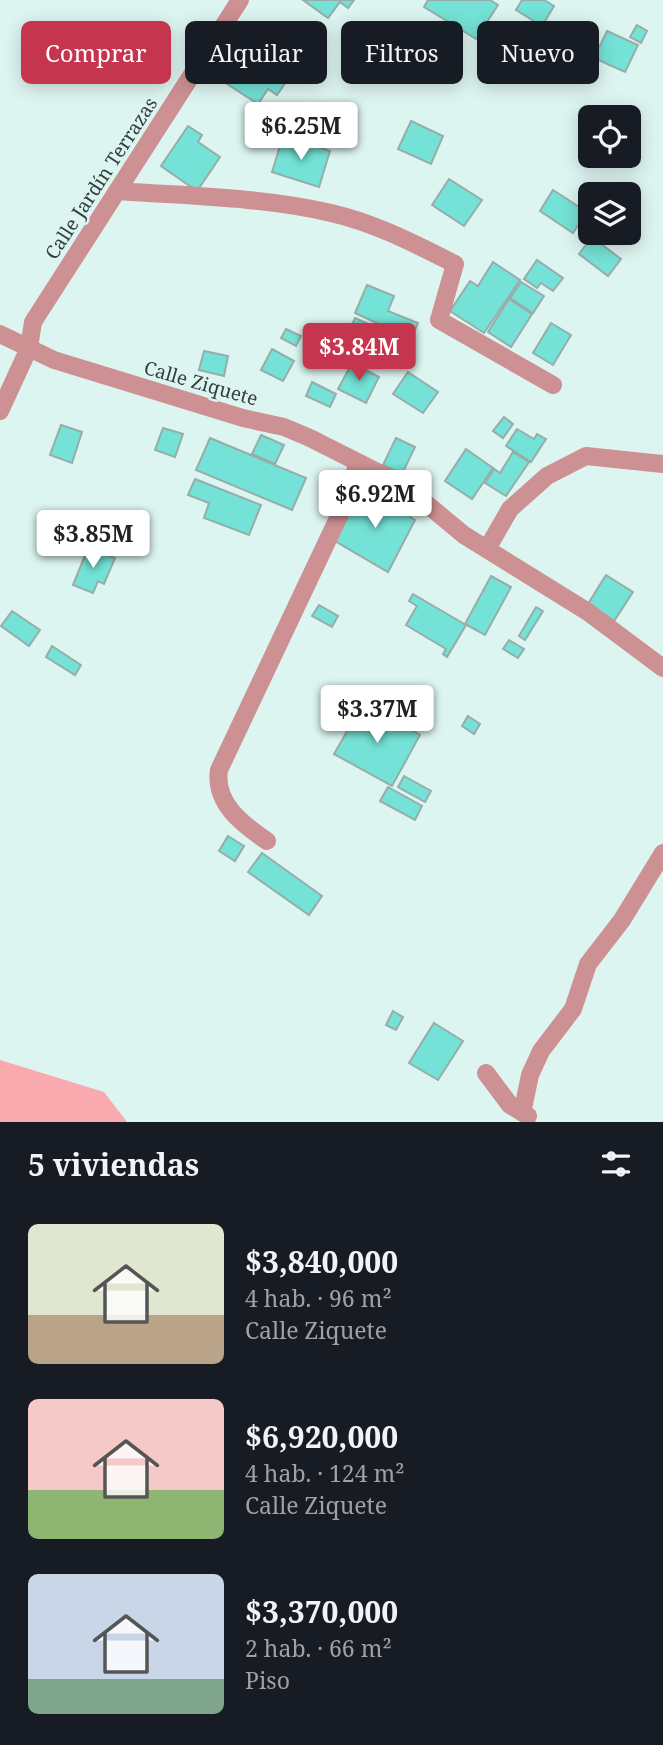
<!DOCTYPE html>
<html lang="es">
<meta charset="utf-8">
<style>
:root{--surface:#171b24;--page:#242831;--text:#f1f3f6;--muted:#9ea1a6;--accent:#c5354e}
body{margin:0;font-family:"Noto Serif",serif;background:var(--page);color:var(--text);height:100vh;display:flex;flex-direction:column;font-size:26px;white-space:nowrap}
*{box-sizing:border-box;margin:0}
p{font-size:23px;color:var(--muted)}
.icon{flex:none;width:38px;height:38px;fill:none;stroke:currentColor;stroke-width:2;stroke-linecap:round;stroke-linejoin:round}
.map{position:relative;height:1122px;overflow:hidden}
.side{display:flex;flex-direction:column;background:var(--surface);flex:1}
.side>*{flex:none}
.top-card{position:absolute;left:21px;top:21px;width:621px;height:63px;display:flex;gap:14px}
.buttons{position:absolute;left:578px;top:105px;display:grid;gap:14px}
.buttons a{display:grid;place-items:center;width:63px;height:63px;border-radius:10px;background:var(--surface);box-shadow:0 4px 18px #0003;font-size:35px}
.price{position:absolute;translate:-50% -60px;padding:0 16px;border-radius:7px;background:#fff;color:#222;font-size:23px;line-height:46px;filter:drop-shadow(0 2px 4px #0008)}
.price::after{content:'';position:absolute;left:50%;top:42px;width:21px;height:16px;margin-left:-10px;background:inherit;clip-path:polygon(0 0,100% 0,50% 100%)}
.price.active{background:var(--accent);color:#fff}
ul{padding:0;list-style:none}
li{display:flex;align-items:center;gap:21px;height:175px;padding:0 28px}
li span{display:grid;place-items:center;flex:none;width:196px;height:140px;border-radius:10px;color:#555}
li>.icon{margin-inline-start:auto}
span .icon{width:84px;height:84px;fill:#fffc;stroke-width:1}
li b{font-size:30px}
h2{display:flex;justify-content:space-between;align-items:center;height:84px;padding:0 28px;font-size:30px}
.tag{padding:0 24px;border-radius:10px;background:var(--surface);box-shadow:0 4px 18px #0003;font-size:24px;line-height:63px}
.tag.active{background:var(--accent);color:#fff}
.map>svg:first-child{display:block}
.green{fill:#f8aaae}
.building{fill:#74e2d6;stroke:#96adaa;stroke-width:2}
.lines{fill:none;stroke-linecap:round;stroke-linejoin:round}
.minor{stroke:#cd9093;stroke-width:18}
.labels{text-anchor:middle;stroke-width:5;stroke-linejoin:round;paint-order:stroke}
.street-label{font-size:19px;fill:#353e3d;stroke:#ddf5f1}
</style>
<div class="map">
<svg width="663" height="1122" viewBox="0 0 663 1122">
<rect width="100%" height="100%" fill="#ddf5f1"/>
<polygon class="green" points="0,1060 104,1092 127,1122 0,1122"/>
<g class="building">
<polygon points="303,0 354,0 348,8 340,2 328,18"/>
<polygon points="428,0 490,0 498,5 476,39 424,7"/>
<polygon points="522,0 544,0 554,6 542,26 516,10"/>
<polygon points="637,25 647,31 641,43 630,37"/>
<polygon points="607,31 638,45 625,72 594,58"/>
<polygon points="238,47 288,79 277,95 268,89 258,104 218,78"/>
<polygon points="292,106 304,110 298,128 287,125"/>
<polygon points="411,121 443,136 431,164 398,149"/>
<polygon points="188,126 202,135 198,142 220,157 197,191 161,166"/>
<polygon points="283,136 330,151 319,187 272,172"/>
<polygon points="449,179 482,200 464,226 432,205"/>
<polygon points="553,190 587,212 573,233 540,211"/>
<polygon points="592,237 621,259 608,276 579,254"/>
<polygon points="537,260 563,278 553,291 541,283 537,288 524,279"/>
<polygon points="493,262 520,280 484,333 450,311 470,281 478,286"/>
<polygon points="521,282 544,296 533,313 510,298"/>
<polygon points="367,285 394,296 388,311 418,323 411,339 355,313"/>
<polygon points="509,299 532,314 511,347 488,332"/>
<polygon points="355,318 406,341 395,367 343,344"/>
<polygon points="551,323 571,335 553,365 533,353"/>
<polygon points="286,329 301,336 296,346 281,338"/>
<polygon points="272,349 294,361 283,381 261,370"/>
<polygon points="204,351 228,356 224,376 199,370"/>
<polygon points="352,363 379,377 366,403 338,389"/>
<polygon points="408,372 438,392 423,413 393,394"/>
<polygon points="312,382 336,394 330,407 306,396"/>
<polygon points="504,417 513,424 503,438 493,431"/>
<polygon points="61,425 82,432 72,463 50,455"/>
<polygon points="163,428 183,434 175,457 155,450"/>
<polygon points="517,429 534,439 537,434 546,439 531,462 506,446"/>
<polygon points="261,435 284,445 275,464 252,454"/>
<polygon points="210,438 306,478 292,510 196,470"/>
<polygon points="396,438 415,447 402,474 383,465"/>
<polygon points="466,449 493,468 472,499 445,481"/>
<polygon points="513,452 529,462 506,496 485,483 494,469 500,473"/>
<polygon points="195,479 261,505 249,535 204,518 209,503 188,495"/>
<polygon points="363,487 415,520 388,572 335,541"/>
<polygon points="88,548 115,558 104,584 98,581 93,593 73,585"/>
<polygon points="606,575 633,592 614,621 588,604"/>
<polygon points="491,576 511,587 485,635 465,624"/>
<polygon points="413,594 466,625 447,657 443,654 446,649 406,625 417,606 409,601"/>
<polygon points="319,605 338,616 332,627 312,616"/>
<polygon points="536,607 543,611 525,640 519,636"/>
<polygon points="12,611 40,630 29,646 1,626"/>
<polygon points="509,640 524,649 518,658 503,649"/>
<polygon points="52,646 81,665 75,675 46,657"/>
<polygon points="363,703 420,735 392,786 334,754"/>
<polygon points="468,716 480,724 474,734 462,726"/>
<polygon points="404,776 431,791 425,802 398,787"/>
<polygon points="388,787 422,806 415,820 380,801"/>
<polygon points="228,836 244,846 235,861 219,851"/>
<polygon points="262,853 322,896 309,915 248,872"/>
<polygon points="393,1011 403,1017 396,1030 386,1025"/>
<polygon points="434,1023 463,1041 438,1080 409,1063"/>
</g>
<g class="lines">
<g class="minor">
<path d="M117 191C188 196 262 197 331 213 375 223 415 244 455 264L439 320 553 385"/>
<polyline points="0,334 54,360 243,418 284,427 310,438 405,486 464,535 588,612 663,668"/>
<polyline points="0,411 29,348 33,322 240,0"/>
<polyline points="487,549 510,509 547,476 586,456 663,464"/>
<path d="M267 841C242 824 214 803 219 770L349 495 357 464"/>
<polyline points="486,1073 510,1105 528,1116"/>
<polyline points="517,1107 524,1104 530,1075 541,1051 573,1009 588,964 622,920 663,853"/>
</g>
</g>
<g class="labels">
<g class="street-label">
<text transform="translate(101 178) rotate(-57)" y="7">Calle Jardín Terrazas</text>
<text transform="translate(201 383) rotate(16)" y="7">Calle Ziquete</text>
</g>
</g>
</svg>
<div class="buttons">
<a><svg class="icon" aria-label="locate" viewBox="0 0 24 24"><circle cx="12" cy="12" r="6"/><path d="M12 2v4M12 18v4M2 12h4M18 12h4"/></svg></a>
<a><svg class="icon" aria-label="layers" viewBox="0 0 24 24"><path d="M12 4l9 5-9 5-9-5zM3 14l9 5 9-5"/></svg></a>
</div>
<b class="price" style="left:301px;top:162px">$6.25M</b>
<b class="price active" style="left:359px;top:383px">$3.84M</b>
<b class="price" style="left:375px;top:530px">$6.92M</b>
<b class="price" style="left:93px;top:570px">$3.85M</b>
<b class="price" style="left:377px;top:745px">$3.37M</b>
<div class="top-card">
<a class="tag active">Comprar</a>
<a class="tag">Alquilar</a>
<a class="tag">Filtros</a>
<a class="tag">Nuevo</a>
</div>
</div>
<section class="side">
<h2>5 viviendas<svg class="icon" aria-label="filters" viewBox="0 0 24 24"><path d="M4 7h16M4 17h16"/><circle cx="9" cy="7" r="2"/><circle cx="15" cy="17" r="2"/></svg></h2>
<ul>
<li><span style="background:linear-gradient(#dfe7d0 65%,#b9a48a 0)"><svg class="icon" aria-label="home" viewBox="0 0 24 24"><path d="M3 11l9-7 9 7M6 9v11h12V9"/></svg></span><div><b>$3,840,000</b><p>4 hab. · 96 m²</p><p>Calle Ziquete</p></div></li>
<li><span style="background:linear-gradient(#f6c9c9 65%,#8fb573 0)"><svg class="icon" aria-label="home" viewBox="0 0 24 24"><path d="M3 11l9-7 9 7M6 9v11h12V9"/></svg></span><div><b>$6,920,000</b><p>4 hab. · 124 m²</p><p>Calle Ziquete</p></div></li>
<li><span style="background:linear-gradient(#c9d6e8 75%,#7fa58c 0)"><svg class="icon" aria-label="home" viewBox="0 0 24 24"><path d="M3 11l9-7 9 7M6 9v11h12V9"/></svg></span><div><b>$3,370,000</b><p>2 hab. · 66 m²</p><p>Piso</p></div></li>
</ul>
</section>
